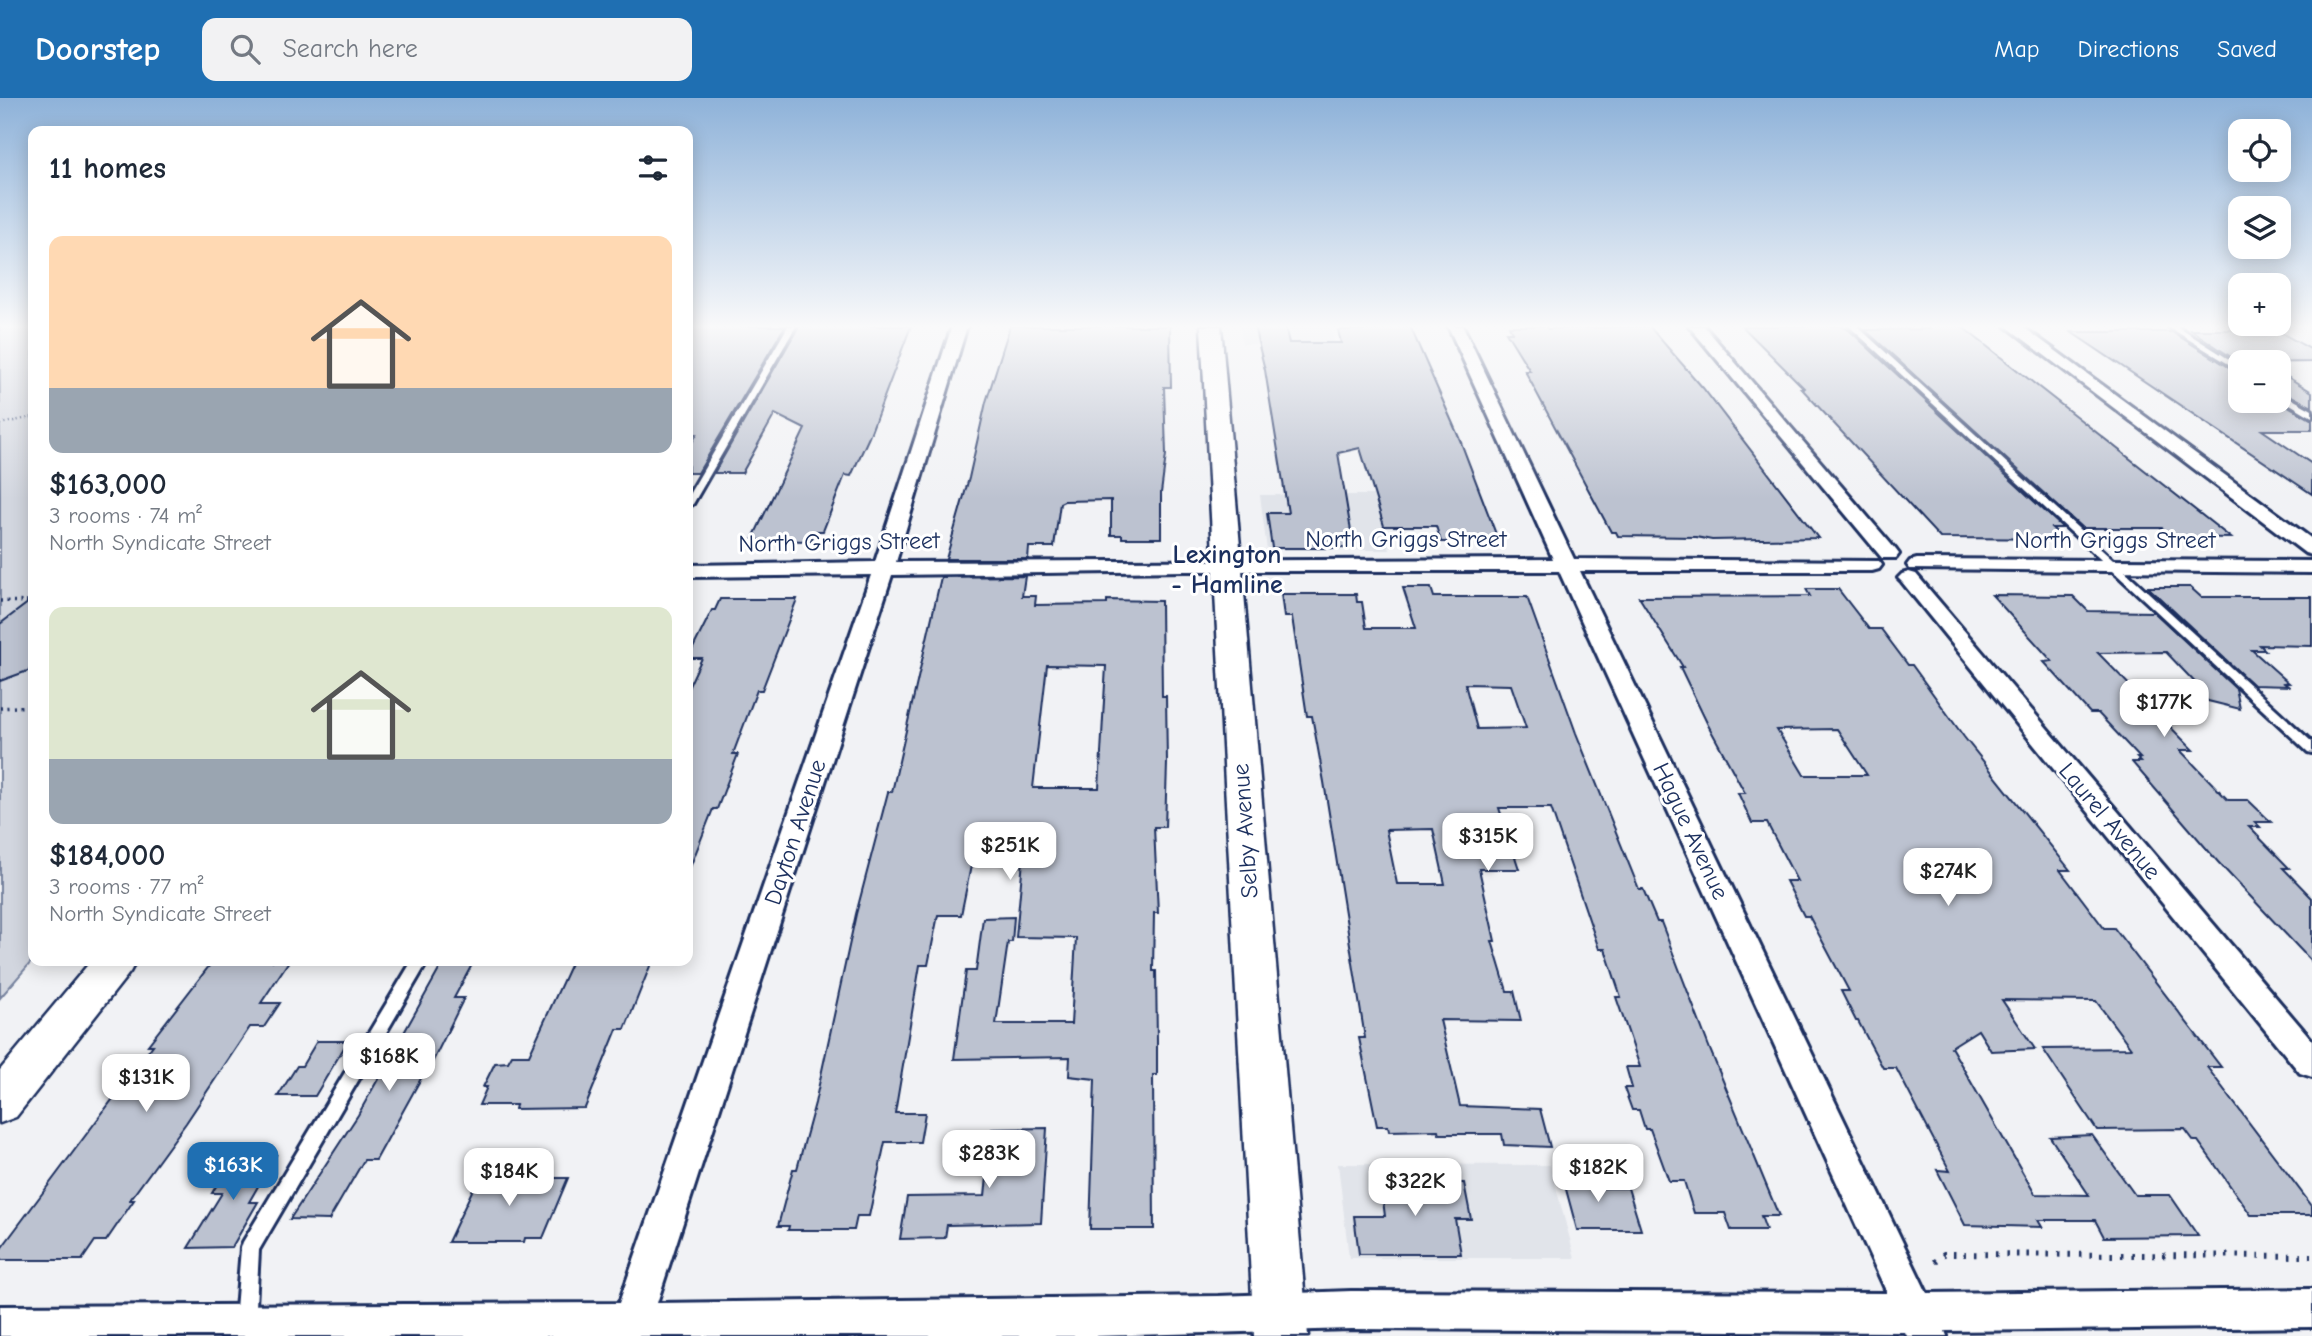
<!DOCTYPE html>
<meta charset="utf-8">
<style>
:root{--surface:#fff;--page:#f2f2f3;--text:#1f2937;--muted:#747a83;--accent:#1f6fb2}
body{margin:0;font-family:"Comic Neue",sans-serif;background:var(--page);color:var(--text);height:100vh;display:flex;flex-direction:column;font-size:26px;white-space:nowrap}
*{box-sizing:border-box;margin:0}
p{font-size:23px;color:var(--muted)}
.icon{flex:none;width:38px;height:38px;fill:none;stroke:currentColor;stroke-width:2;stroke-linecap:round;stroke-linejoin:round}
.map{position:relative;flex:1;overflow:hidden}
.details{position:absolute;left:28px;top:28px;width:665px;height:840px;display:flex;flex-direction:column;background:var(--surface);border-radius:14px;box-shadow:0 4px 18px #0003}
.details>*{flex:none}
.buttons{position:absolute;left:2228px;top:21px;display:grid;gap:14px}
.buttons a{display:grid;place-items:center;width:63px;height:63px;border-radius:14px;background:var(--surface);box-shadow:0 4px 18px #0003;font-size:35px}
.price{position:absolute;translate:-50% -60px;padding:0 16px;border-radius:14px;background:#fff;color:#222;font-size:23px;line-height:46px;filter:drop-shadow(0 2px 4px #0008)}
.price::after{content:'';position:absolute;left:50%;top:42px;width:21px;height:16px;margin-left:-10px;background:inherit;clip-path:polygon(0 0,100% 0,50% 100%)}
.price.active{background:var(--accent);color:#fff}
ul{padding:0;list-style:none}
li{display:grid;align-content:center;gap:14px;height:371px;padding:0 21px}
li span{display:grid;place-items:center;height:217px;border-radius:14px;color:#555}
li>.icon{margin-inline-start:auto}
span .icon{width:126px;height:126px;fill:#fffc;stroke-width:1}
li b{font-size:30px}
h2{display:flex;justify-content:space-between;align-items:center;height:84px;padding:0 21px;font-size:30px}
header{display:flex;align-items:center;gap:42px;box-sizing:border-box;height:98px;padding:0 35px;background:var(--accent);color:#fff}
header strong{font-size:33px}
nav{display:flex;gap:38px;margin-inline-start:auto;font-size:24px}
.search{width:490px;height:63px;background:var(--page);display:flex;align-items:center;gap:18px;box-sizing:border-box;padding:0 24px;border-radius:14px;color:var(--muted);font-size:26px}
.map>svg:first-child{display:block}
.built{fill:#e1e4ea}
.green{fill:#d2d6df;stroke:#76829e;stroke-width:2}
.building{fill:#bcc2d0;stroke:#1b2f5e;stroke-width:2;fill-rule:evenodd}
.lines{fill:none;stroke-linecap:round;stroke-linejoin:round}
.lane-casing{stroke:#1b2f5e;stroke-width:6}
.street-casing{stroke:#1b2f5e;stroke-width:6}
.secondary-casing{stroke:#1b2f5e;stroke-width:5}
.path-far2{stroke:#1b2f5e;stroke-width:2.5;stroke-dasharray:1 3.5;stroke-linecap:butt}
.path-far1{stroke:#1b2f5e;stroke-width:3.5;stroke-dasharray:2 4.5;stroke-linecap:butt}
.path{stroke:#1b2f5e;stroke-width:6;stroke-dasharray:2.5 8;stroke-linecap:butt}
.lane{fill:#fff;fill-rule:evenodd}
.street{fill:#fff;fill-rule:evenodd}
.secondary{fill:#fff;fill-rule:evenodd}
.labels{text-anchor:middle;stroke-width:6;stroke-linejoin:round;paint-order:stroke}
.street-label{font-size:24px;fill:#1b2f5e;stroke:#fff}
.neighbourhood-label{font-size:26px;font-weight:bold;fill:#1b2f5e;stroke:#fff}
</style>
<header>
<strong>Doorstep</strong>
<div class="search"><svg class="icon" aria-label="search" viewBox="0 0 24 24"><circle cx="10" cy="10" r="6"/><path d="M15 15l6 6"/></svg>Search here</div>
<nav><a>Map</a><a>Directions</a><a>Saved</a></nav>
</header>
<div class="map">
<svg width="2312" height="1238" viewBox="0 0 2312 1238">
<rect width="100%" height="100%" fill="#f1f2f5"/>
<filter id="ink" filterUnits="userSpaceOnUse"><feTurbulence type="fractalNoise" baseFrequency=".0143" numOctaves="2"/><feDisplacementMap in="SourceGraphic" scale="14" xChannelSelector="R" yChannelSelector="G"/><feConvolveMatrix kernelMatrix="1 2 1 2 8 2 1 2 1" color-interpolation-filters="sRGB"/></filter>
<g filter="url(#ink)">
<g class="built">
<polygon points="1240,228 1329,228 1335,246 1242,246"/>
<polygon points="1260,397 1375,397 1390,452 1267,452"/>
<polygon points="1338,1066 1550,1067 1575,1160 1349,1160"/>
</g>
<polygon class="green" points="0,228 33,228 33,862 0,900"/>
<g class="building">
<polygon points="688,228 785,228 698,375 688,375 688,351 697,336 688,336"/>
<polygon points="799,228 911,228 869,339 851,378 845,377 823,433 815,433 811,443 752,442 805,331 775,316 742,375 714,375"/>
<polygon points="1010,228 1170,228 1171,289 1164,289 1166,357 1161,395 1161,440 1122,440 1122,437 1111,437 1111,402 1064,403 1060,405 1054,449 1029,449 1028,461 946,461 969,380 986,304"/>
<polygon points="1254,228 1285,228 1289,245 1341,245 1338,232 1380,232 1378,228 1410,228 1460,342 1499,444 1441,444 1436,428 1384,428 1360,350 1338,355 1352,439 1345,439 1347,450 1272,450 1267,415 1288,415 1265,272"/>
<polygon points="1509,228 1546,228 1548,231 1649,228 1703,290 1818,440 1712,442 1696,439 1618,438 1616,434 1611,434 1525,273 1530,273 1506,234 1512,234"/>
<polygon points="1742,228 1840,228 1849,232 2063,430 2052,430 2064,441 1940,440 1801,290 1804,290"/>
<polygon points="1924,228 1961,228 2231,440 2172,439 2162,430 2082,430 1865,232 1929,231"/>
<polygon points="2191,232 2276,232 2312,252 2312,264 2240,265"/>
<polygon points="2071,234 2172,234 2240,276 2240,303 2278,302 2312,322 2312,332 2262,332 2312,366 2312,396"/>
<polygon points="2278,273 2312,294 2312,309 2278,291"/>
<path d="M1025 478 1022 498H1036L1035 507 1107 506V502L1161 503 1162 598H1166L1167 665 1165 729H1154L1158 815H1154L1153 873H1156L1157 943V977H1153L1154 1131H1090L1095 981 1069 978 1070 959 954 961 966 873H976L983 820 1014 819 1012 844H1008L996 926H1071L1076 840 1016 839 1023 762 972 763 961 817H938L928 867H920L895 1015H925L920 1044H885L869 1118H857L854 1132H788L789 1128H778L793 1071H797L815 1005 856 816 888 694H892L941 479ZM1047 567 1106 568 1099 690H1033Z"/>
<polygon points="2148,489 2190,489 2201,499 2312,499 2312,548 2260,547 2265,552 2252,552 2289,585 2284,585 2288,588 2253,587"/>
<path d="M1403 490H1431L1434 499H1527L1576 635 1639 791H1643L1657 824H1661L1711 954 1779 1118H1761L1766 1132H1731L1725 1115H1694L1684 1083H1669L1650 1031H1645L1639 1012H1632L1624 990H1632L1626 969H1640L1616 899H1621L1605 851H1599L1551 710H1499L1519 771H1479L1495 843H1492L1507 893H1514L1521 923 1440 922 1460 1008 1540 1011 1550 1049 1504 1047 1502 1036H1439L1438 1032 1389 1033 1388 1028H1377L1359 940H1365L1324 684 1312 618H1307L1292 519H1284L1281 496H1356L1357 504H1362L1366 530H1416ZM1465 586 1511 587 1526 630 1477 631ZM1433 731 1445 786H1397L1386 732Z"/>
<path d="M1806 491H1838L1869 531H1881L1908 567H1912L1964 639 2070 772H2060L2104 830H2114L2221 969H2207L2312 1108V1117H2251L2198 1043H2194L2185 1031 2097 1032 2043 951 2131 950 2096 903 2002 902 2035 951 1991 953 1978 932 1951 949 2035 1096 2089 1097 2050 1039 2092 1037 2135 1097H2170L2198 1138 2104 1139 2095 1122H2038L2042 1129 1965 1127 1937 1072 1950 1073 1896 970H1883L1858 923H1856L1841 893H1849L1809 818H1804L1786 783H1797L1767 725H1752L1738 695H1745L1708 627 1680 569H1683L1639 499 1810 498ZM1837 631 1867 677H1804L1777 632Z"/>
<polygon points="1992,497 2073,498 2088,513 2154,514 2236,591 2240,611 2208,603 2203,599 2203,593 2166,554 2098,555 2193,652 2180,652 2228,702 2248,702 2271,724 2255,724 2260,729 2249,729 2289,770 2283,770 2312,800 2312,864 2218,764 2132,664 2141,664 2137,660 2140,660 2098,615 2090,615 2044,564 2052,563"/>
<polygon points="33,501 33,571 0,583 0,526"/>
<polygon points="720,501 797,501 762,592 757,592 733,656 738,656 717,711 713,711 689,772 688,590 702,560 688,560 712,512 715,512"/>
<polygon points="213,863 289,863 261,905 280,905 264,929 250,929 186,1025 130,1102 134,1102 106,1143 95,1143 82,1162 0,1162 0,1152 153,947 148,947"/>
<polygon points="444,863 474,863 454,900 464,900 427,975 424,975 376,1062 364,1062 329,1122 290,1121 358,1017"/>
<polygon points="572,863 652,863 625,931 617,931 585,1010 515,1011 516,1007 479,1007 487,989 483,989 495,965 508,964 512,957 529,957"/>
<polygon points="317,943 348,943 315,998 278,998 297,968 302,968"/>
<polygon points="1047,1030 1041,1125 947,1127 945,1140 900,1141 907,1099 985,1098 992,1031"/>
<polygon points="276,1057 249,1104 258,1104 232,1149 188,1150 222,1095 212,1095 234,1058"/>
<polygon points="1560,1069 1587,1069 1593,1090 1628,1090 1641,1132 1577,1132"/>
<polygon points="480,1076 550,1076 549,1080 568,1080 543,1140 525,1140 524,1144 448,1144"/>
<polygon points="1380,1079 1450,1079 1451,1085 1464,1085 1471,1121 1455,1121 1461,1156 1359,1156 1354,1118 1385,1118"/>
</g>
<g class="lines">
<defs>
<g id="lane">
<polygon points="788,228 796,228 693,406 688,409 688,398"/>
<polygon points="1849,228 1857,228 2312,644 2312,655 2308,654"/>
<polygon points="2167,228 2176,228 2240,268 2240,273"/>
<polygon points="2278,293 2312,312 2312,319 2278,299"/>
<polygon points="412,863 428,863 259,1152 255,1227 249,1238 228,1238 235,1224 241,1150 243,1144"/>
</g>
<g id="street">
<path d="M952 228H967L896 464 1553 461 1448 228H1463L1574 461 1879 463 1882 467 1879 471 1872 473H1580L1927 1195 2312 1191V1229L1945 1233 1947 1238H1907L1905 1234 1351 1231 1095 1238H0V1208L619 1205 871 477 688 479V467L875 464ZM1184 473H1559L1887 1195 1351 1193 1218 1198 657 1205 892 477Z"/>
<polygon points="1689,228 1704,228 1896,452 1899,456 1896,460 1882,460"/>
<polygon points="2006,228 2022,228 2312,441 2312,457 2305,455"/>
<polygon points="1917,461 2312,463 2312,475 1910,471 1907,467 1910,463"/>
<polygon points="1909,474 1916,476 2312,942 2312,979 2300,975 1902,484 1898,480 1902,476"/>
</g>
<g id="secondary">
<polygon points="1201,228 1221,228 1308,1238 1254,1238"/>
<polygon points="91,863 136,863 130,874 16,1019 0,1025 0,972"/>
</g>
</defs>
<use href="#lane" class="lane-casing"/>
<use href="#street" class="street-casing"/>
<use href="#secondary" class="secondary-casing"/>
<polyline class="path-far2" points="0,326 33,319"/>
<g class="path-far1">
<polyline points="0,503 33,504"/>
<polyline points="0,610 33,608"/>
</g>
<polyline class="path" points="1935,1164 1944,1156 2312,1158"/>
<use href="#lane" class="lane"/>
<use href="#street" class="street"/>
<use href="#secondary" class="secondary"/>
</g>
</g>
<linearGradient id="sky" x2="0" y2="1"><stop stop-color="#8eb2d9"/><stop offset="0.57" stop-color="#f9f9fa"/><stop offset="1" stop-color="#f9f9fa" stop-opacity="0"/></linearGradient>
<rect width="2312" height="401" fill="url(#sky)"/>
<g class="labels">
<g class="street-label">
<text x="1406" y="449">North Griggs Street</text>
<text x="2115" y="450">North Griggs Street</text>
<text transform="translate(839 444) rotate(-1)" y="8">North Griggs Street</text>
<text transform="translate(2110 723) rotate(50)" y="8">Laurel Avenue</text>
<text transform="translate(1245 733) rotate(-94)" y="8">Selby Avenue</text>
<text transform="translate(1691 733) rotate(65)" y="8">Hague Avenue</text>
<text transform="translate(795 734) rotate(-72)" y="8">Dayton Avenue</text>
</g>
<g class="neighbourhood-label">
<text x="1227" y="465">Lexington<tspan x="1227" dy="30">- Hamline</tspan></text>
</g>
</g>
</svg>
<div class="buttons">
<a><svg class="icon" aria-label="locate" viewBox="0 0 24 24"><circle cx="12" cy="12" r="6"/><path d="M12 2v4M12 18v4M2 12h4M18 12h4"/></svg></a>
<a><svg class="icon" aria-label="layers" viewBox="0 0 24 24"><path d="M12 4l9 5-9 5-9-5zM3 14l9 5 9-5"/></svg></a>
<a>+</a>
<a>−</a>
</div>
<b class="price" style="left:2164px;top:641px">$177K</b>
<b class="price" style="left:1488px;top:775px">$315K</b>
<b class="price" style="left:1010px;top:784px">$251K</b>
<b class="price" style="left:1948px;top:810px">$274K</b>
<b class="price" style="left:389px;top:995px">$168K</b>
<b class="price" style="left:146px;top:1016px">$131K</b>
<b class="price" style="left:989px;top:1092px">$283K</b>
<b class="price active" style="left:233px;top:1104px">$163K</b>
<b class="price" style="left:1598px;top:1106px">$182K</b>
<b class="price" style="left:509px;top:1110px">$184K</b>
<b class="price" style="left:1415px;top:1120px">$322K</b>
<section class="details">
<h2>11 homes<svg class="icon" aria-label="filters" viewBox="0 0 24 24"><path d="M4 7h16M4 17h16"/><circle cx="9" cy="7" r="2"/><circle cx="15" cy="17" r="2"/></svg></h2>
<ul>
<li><span style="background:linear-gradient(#ffd9b3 70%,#9aa5b1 0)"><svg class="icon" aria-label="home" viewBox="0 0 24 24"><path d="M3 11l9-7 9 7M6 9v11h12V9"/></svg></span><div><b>$163,000</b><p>3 rooms · 74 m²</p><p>North Syndicate Street</p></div></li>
<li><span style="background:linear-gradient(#dfe7d0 70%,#9aa5b1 0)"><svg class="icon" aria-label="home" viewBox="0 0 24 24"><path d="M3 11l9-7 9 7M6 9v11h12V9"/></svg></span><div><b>$184,000</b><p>3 rooms · 77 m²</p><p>North Syndicate Street</p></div></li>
</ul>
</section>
</div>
